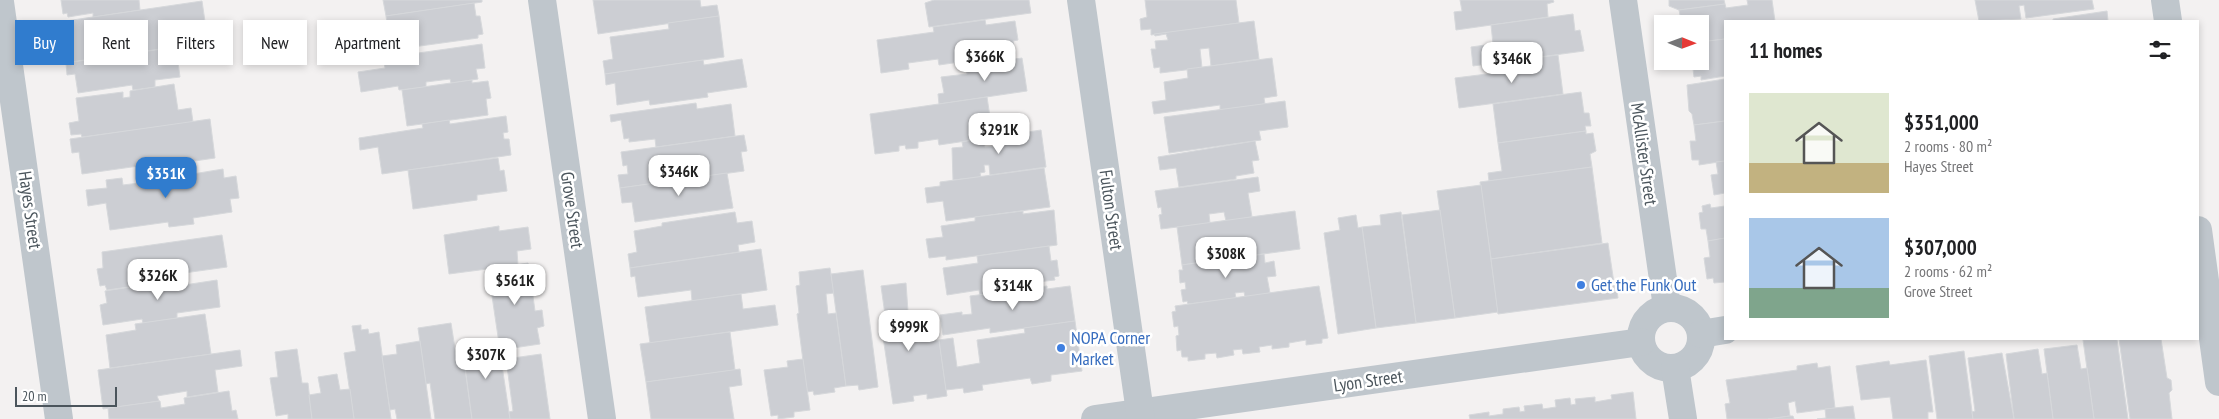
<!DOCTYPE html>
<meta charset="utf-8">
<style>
:root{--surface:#fff;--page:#f6f6f6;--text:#202124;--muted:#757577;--accent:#307cce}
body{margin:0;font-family:"PT Sans Narrow",sans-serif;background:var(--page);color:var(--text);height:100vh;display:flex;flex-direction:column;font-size:19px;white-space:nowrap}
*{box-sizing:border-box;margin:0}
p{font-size:16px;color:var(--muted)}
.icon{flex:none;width:28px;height:28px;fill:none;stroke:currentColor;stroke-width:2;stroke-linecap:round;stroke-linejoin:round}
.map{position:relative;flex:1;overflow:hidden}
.side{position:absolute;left:1724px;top:20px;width:475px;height:320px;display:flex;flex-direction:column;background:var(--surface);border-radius:0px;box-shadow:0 2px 8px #0003}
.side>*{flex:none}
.top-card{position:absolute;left:15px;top:20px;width:475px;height:45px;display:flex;gap:10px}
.needle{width:32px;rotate:91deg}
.tools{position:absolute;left:1654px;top:15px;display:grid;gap:10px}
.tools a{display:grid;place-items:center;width:55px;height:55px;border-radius:0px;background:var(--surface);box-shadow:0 2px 8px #0003;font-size:25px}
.scale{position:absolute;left:15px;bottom:12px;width:102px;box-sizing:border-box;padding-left:5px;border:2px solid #4b555c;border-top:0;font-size:14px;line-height:18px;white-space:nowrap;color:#4b555c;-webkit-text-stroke:4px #fff;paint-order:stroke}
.price{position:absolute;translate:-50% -42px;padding:0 11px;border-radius:10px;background:#fff;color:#222;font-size:16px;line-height:32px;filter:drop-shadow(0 1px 2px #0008)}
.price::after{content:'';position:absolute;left:50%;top:30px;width:15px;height:11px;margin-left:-8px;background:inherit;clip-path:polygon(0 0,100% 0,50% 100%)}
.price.selected{background:var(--accent);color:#fff}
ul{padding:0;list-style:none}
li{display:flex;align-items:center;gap:15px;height:125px;padding:0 25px}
li span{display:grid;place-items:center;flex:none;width:140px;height:100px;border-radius:0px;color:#555}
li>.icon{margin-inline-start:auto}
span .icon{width:60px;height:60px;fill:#fffc;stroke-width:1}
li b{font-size:21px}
h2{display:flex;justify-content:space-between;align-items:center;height:60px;padding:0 25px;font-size:21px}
.chip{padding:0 18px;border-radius:0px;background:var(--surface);box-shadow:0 2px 8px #0003;font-size:18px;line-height:45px}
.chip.selected{background:var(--accent);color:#fff}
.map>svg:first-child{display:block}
.building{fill:#ccced3;stroke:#d6d8db}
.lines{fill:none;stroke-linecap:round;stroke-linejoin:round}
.minor{stroke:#bfc6cc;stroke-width:28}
.tertiary{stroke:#bfc6cc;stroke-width:28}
.shop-dot{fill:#3f7fe0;stroke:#fff;stroke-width:2}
.labels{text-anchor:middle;stroke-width:5;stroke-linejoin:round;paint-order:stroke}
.street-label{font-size:18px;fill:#4b555c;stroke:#fff}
.shop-label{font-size:18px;fill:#366cbe;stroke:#fff;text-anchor:start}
</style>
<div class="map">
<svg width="2219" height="419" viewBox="0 0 2219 419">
<rect width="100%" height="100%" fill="#f3f1f1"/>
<g class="building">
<polygon points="61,0 139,0 140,10 93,17 93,13 68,17 67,13 63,14"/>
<polygon points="383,0 482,0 482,2 386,16"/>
<polygon points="593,0 700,0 701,7 717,5 719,16 598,34"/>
<polygon points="934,0 1029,0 1031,13 929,27 925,3"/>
<polygon points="1145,0 1236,0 1239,23 1151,35 1151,29 1141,30 1140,19 1147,17"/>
<polygon points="1460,0 1553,0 1554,2 1547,4 1548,17 1456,30 1454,12 1462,11"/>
<polygon points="1669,0 1724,0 1725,4 1679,10 1669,6"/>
<polygon points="1747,0 1772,0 1775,21 1725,21 1725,39 1700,42 1700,24 1676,24 1675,21 1680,15 1679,10 1725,4 1726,8 1748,5"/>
<polygon points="1975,0 2092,0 2094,9 2026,18 2024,5 2019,6 2021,19 1979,21"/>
<polygon points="202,1 208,42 57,64 52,23"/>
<polygon points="474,3 476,16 480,16 483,34 478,35 478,38 391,50 386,16"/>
<polygon points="2107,11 2108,21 2053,21 2053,19"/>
<polygon points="1573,14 1575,31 1580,30 1584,51 1473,66 1471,47 1493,44 1491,25"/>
<polygon points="719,16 724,57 605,74 603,61 613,59 610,37 669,29 668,23"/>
<polygon points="985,20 986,25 1015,21 1018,40 1013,41 1015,54 939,65 938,59 908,63 909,69 881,73 877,40 934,32 933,27"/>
<polygon points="1254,21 1259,59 1211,66 1209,48 1200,49 1202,68 1160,73 1160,67 1154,68 1151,49 1156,49 1155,41 1168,40 1166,34 1155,36 1154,34"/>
<polygon points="1725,39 1725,76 1701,80 1701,76 1694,77 1692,61 1700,61 1700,42"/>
<polygon points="482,44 485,68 476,69 478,79 451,83 450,79 426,82 426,87 399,90 398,86 361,92 358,72 385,68 383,58"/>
<polygon points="176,47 180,77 155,80 155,87 133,90 132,85 78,93 75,74 67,75 66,63"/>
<polygon points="1558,55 1563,94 1459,108 1455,78 1519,70 1518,60"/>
<polygon points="1022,58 1027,91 939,104 938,94 944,93 941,77 967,74 966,66"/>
<polygon points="1272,58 1277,96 1264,98 1265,104 1220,110 1220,105 1154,114 1152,102 1166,100 1164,82 1188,78 1187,69"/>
<polygon points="742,59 747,87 707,93 708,97 650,105 649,100 617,105 615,83 606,85 605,74 703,60 704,65"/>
<polygon points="1725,79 1725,121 1694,125 1692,114 1689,111 1687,85"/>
<polygon points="472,80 472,83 488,81 491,98 486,99 488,115 407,126 402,90"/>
<polygon points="174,84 178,110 191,108 193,122 82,137 81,134 71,135 69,123 79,121 76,98 123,92 123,98 130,97 130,91"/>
<polygon points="1581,92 1584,113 1589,113 1591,126 1585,126 1586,131 1498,143 1493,104"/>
<polygon points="987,97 993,137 939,145 938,139 918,142 918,148 906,149 905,145 899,146 899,151 875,154 870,114"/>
<polygon points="1285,101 1288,127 1259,131 1261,140 1169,153 1164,117"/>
<polygon points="696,103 697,109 731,104 735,136 656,147 655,139 629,142 629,138 624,139 621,120 611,122 610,115"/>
<polygon points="506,116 508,132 503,133 504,139 509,139 511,155 382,174 378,147 360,150 359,138 423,128 422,124 449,120 450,124"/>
<polygon points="210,119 215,158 167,165 167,162 82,174 79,152 72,153 70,139"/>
<polygon points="1725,121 1725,161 1699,165 1699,160 1692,160 1690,141 1696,141 1694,125"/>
<polygon points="1041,130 1046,167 990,175 989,165 984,165 985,172 980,173 981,177 953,180 952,148 963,147 962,142 983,138 985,147 995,146 994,137"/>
<polygon points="1586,131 1586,134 1593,133 1596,151 1590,154 1592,167 1489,181 1488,173 1502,171 1498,143"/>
<polygon points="744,135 747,151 741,152 744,171 620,188 618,175 628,174 627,165 623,166 621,152"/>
<polygon points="1255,141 1259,160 1252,161 1254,173 1236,176 1236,179 1179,187 1176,168 1160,170 1158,157"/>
<polygon points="498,158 500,171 504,170 507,191 477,195 477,200 413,209 408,170"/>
<polygon points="1725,161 1725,193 1714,195 1711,175 1718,174 1716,162"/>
<polygon points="185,166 187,175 223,169 224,178 236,176 239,198 230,199 232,212 193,218 194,224 169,227 168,222 110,230 106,203 88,206 86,190 107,188 106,180 122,178 123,185 164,180 163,170"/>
<polygon points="1592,167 1602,243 1491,259 1480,182"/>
<polygon points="1044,168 1050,207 946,221 943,201 927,203 925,188 940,186 940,182"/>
<polygon points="727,173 733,208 635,222 632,202 622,203 620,188"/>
<polygon points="1258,177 1260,191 1248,193 1252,217 1226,221 1224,212 1209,214 1210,223 1161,229 1159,215 1162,214 1161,207 1158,208 1155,191"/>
<polygon points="1481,185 1498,312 1455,318 1437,191"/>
<polygon points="1710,204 1711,208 1725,206 1725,238 1708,241 1706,229 1701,229 1699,213 1703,212 1702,206"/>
<polygon points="1054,210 1057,245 946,260 946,256 929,258 926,239 943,237 941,226 975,221 975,217 1023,211 1023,214"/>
<polygon points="1440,210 1455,318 1416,323 1402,215"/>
<polygon points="1295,211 1300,249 1182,265 1177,227"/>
<polygon points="735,212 737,223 752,221 755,242 738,245 739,252 630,268 628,254 637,252 634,231 662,226 662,223"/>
<polygon points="1401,212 1416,323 1376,328 1362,227 1381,225 1380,215"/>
<polygon points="1356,215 1358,228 1362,227 1376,328 1338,334 1324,233 1340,230 1338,218"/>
<polygon points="499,226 499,231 528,227 531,249 517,251 518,265 449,274 444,235"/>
<polygon points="222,235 227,267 148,278 149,284 107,290 105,285 100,286 97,269 103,268 102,252"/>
<polygon points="1725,238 1725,282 1714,283 1713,278 1707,279 1704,258 1710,257 1708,241"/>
<polygon points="1608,243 1614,283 1616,283 1618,298 1498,314 1491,259"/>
<polygon points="1049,246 1051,261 1057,260 1059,276 1054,277 1055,280 1028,283 1029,288 980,295 979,290 947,295 943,268 978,263 977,256"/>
<polygon points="761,249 767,290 692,301 691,290 638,297 635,276 631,277 630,268"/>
<polygon points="1264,254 1265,263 1274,261 1276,276 1267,277 1270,293 1245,297 1244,292 1235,293 1236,298 1188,304 1187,301 1183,302 1181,290 1186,289 1185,282 1180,283 1179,270 1183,270 1182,265 1223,259 1225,271 1232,269 1231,259"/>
<polygon points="528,263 530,273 537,272 539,288 532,289 535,311 542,310 544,326 537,328 540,344 500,350 488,269"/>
<polygon points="830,268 834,293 826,294 828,314 836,313 846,386 834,388 835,392 814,395 813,391 807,392 797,314 799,313 796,286 800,285 799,272"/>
<polygon points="863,270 878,387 859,390 858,385 846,386 831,274"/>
<polygon points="177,280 178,286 217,280 220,307 177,313 177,318 143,323 142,319 103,325 100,305 107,303 105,291"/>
<polygon points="906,283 909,326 916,326 918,342 939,340 947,396 927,399 927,394 913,396 914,401 893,404 882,330 887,329 881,286"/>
<polygon points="1047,286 1047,289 1070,286 1075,321 990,333 990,328 943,335 940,315 962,312 962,315 972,314 970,296"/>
<polygon points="1319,286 1328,338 1322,339 1322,343 1306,345 1306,340 1289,343 1289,347 1272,349 1272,345 1259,347 1260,352 1243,354 1242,349 1233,350 1234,355 1217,358 1216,353 1205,354 1205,359 1188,361 1188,357 1182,357 1181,350 1177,351 1176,336 1179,335 1178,326 1174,327 1172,312 1176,311 1175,306"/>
<polygon points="741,294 743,309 775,305 778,325 650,343 645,307"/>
<polygon points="205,314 211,354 110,368 106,335 136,330 135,324"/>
<polygon points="1075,321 1082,371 1051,375 1051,381 1032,384 1030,378 982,385 983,390 964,393 963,388 946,390 939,340 953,338 957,367 980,363 977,340 1025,333 1024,328"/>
<polygon points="451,323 456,355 463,354 472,419 435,419 430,383 426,384 418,328"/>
<polygon points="361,325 361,330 368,329 369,334 379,332 391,419 354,419 344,353 356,351 352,326"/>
<polygon points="730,332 735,370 646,382 640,344"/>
<polygon points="498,339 510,419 472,419 462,344"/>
<polygon points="2117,339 2128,419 2094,419 2083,340"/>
<polygon points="2119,339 2161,339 2167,378 2171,380 2172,390 2169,393 2172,419 2130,419"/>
<polygon points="420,341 431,419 397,419 395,409 390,410 382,356 397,354 396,345"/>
<polygon points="2077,345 2081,369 2087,368 2094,419 2053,419 2044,349"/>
<polygon points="297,349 302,383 308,383 312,419 288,419 288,414 276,416 270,378 278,377 275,352"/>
<polygon points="2038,349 2042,374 2047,373 2053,419 2014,419 2006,354"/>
<polygon points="240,350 242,366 215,370 218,392 187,397 187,391 157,396 159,401 103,409 98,370"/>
<polygon points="1964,351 1973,419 1937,419 1929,356"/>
<polygon points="2002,353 2014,419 1973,419 1972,412 1975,411 1968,358"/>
<polygon points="541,354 550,419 510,419 509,412 513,411 506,359"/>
<polygon points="803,359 810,410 794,412 794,417 778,419 778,415 771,416 764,370 788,367 787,361"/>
<polygon points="1926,360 1933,412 1928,412 1928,419 1893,419 1890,397 1861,400 1856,366 1889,361 1890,365"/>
<polygon points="1817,363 1818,368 1830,366 1835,408 1797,413 1795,401 1788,403 1790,416 1768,419 1727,419 1725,404 1730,403 1726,380 1797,370 1797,366"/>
<polygon points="740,369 742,385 729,387 734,419 651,419 646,382"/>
<polygon points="337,374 340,390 350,389 354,419 312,419 309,395 321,393 318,377"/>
<polygon points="229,391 232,411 236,410 238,419 109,419 108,408 160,401 161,408 185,404 184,398"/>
<polygon points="1633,392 1636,419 1470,419 1469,415 1489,412 1489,416 1503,414 1503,409 1519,407 1520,412 1525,411 1524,406 1542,404 1543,409 1556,407 1555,400 1570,398 1571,405 1576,404 1575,399 1595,397 1595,402 1612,399 1611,395"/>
<polygon points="1853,406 1855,419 1817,419 1826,418 1825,409"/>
<polygon points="1790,416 1793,416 1794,419 1768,419"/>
</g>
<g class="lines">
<g class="minor">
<polyline points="542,0 602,419"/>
<polyline points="1623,0 1667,307"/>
<polyline points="0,2 59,419"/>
<circle cx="1671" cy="338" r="30"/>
<polyline points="1701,334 1725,330"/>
<polyline points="1675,368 1683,419"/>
<polyline points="1095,419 1641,342"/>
</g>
<g class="tertiary">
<polyline points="1081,0 1141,419"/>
<polyline points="2165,0 2168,21"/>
<polyline points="2198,230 2219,382"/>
</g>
</g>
<g class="shop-dot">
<circle cx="1581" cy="285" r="5"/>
<circle cx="1061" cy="348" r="5"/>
</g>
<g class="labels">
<g class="street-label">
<text transform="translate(1644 154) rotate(82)" y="6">McAllister Street</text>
<text transform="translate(30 210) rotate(82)" y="6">Hayes Street</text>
<text transform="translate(572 210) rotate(82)" y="6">Grove Street</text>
<text transform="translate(1111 210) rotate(82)" y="6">Fulton Street</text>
<text transform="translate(1368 381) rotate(-8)" y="6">Lyon Street</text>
</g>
<g class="shop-label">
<text x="1591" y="291">Get the Funk Out</text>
<text x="1071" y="344">NOPA Corner<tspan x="1071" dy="21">Market</tspan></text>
</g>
</g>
</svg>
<div class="tools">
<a><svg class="needle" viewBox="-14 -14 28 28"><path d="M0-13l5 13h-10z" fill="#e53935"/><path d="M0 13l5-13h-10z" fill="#757577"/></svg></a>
</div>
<div class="scale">20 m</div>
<b class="price" style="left:985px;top:82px">$366K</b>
<b class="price" style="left:1512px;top:84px">$346K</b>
<b class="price" style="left:999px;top:155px">$291K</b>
<b class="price" style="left:679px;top:197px">$346K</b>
<b class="price selected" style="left:166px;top:199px">$351K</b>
<b class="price" style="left:1226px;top:279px">$308K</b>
<b class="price" style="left:158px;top:301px">$326K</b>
<b class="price" style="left:515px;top:306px">$561K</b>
<b class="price" style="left:1013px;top:311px">$314K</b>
<b class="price" style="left:909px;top:352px">$999K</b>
<b class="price" style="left:486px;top:380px">$307K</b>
<div class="top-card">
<a class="chip selected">Buy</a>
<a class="chip">Rent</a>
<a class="chip">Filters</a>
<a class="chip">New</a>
<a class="chip">Apartment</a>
</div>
<section class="side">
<h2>11 homes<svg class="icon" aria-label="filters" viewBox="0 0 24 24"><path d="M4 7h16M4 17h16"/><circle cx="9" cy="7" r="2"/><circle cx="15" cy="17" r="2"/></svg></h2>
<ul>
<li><span style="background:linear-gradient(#dfe7d0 70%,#c2b280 0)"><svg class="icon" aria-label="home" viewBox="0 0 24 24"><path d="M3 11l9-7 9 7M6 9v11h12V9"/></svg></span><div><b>$351,000</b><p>2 rooms · 80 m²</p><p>Hayes Street</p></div></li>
<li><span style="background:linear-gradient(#a9c7e8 70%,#7fa58c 0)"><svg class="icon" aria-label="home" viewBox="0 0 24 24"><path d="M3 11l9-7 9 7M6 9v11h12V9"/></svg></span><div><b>$307,000</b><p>2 rooms · 62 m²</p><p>Grove Street</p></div></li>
</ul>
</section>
</div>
